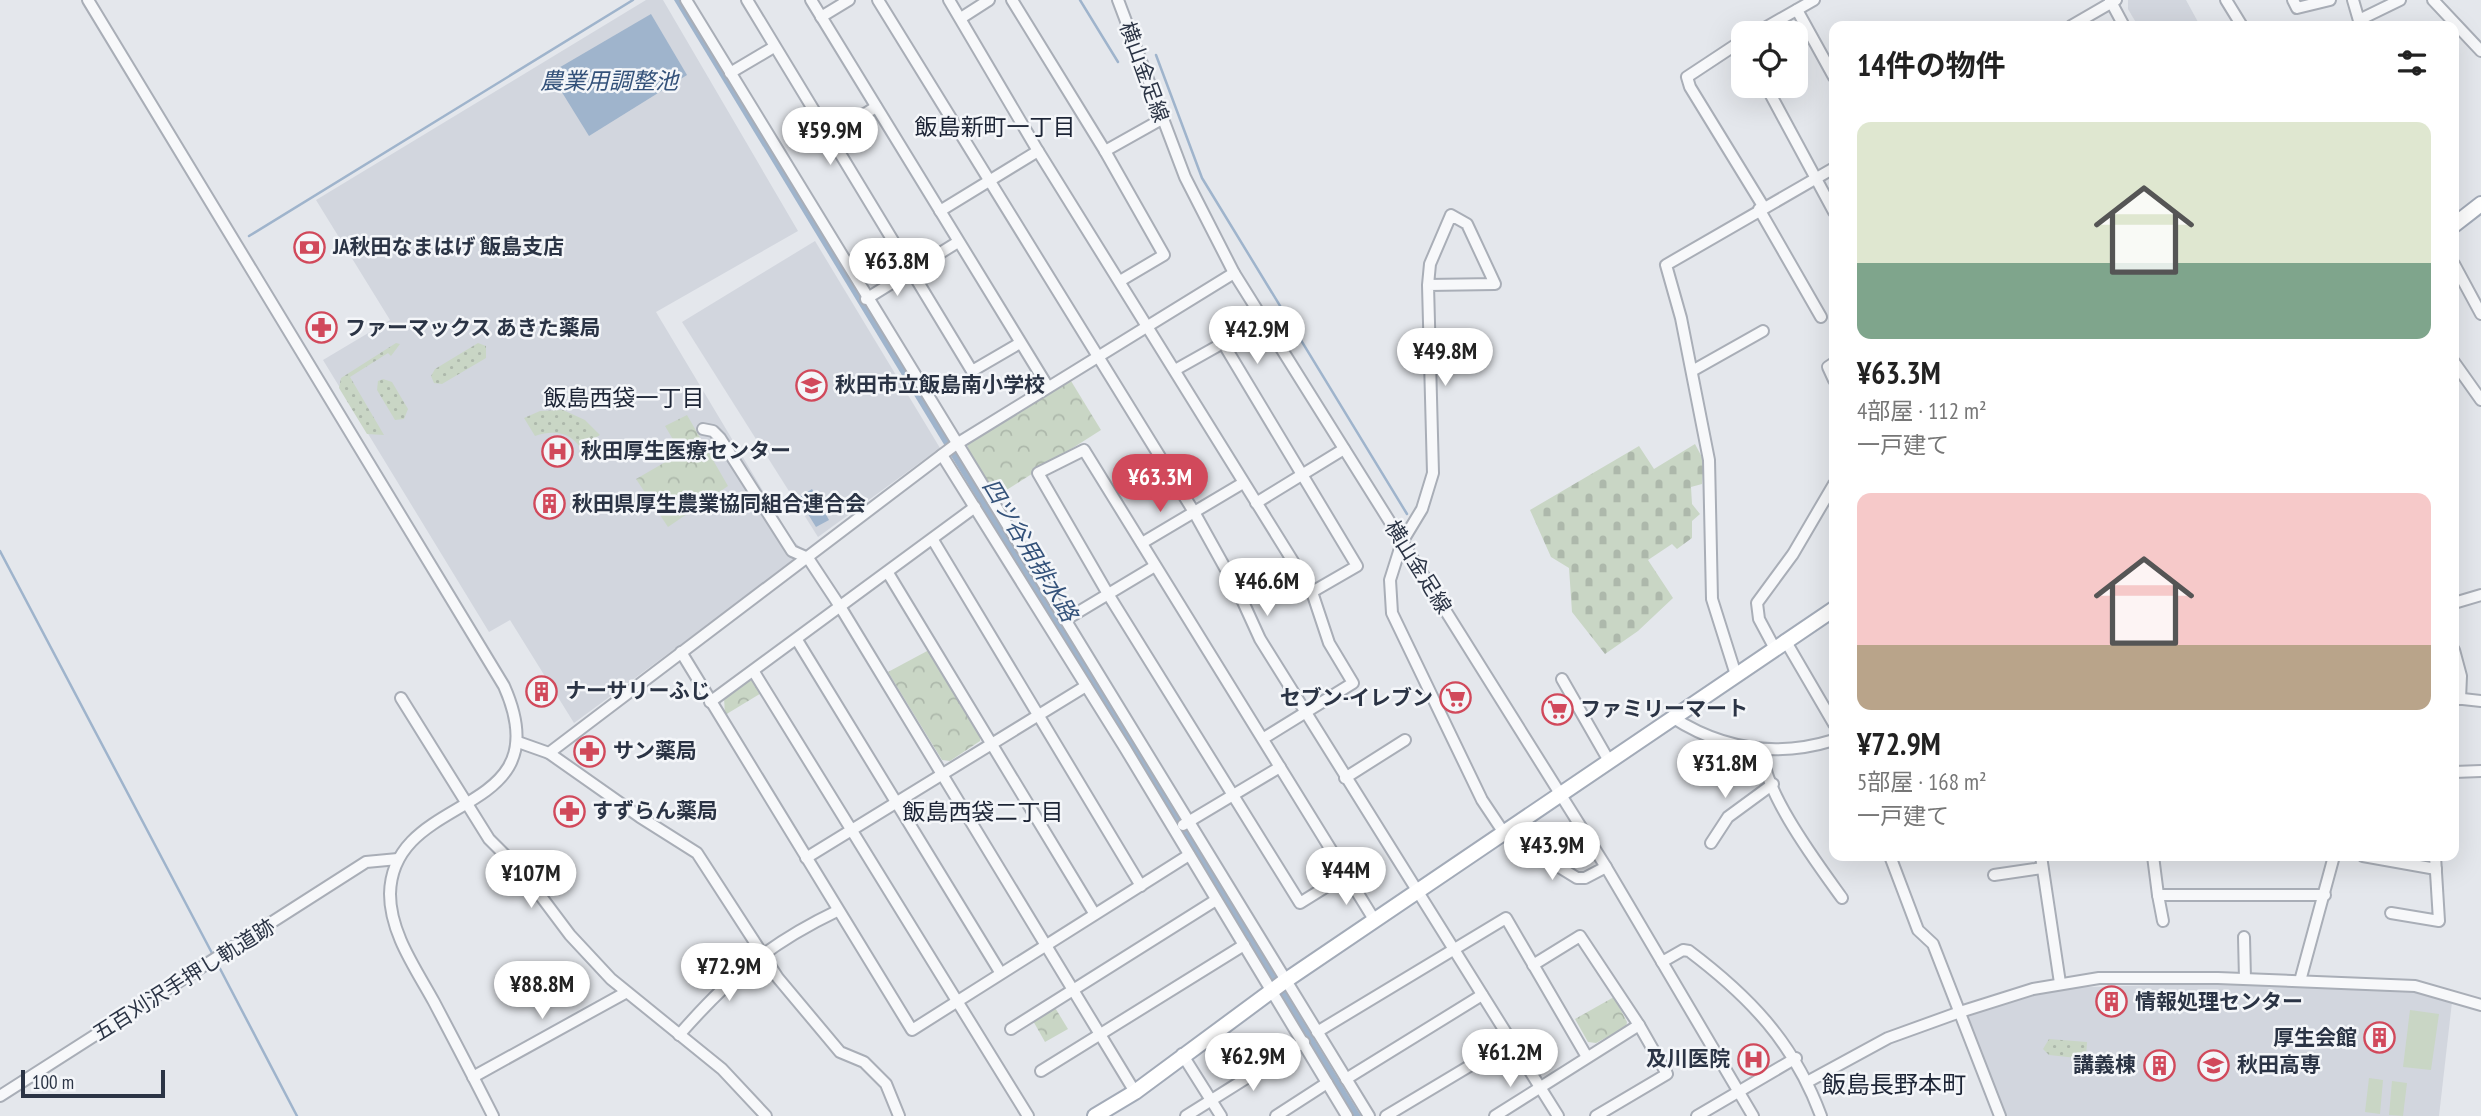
<!DOCTYPE html>
<html lang="ja">
<meta charset="utf-8">
<style>
:root{--surface:#fff;--page:#f2f2f2;--text:#222;--muted:#767676;--accent:#d1495b}
body{margin:0;font-family:"PT Sans Narrow","Noto Sans JP",sans-serif;background:var(--page);color:var(--text);height:100vh;display:flex;flex-direction:column;font-size:26px;white-space:nowrap}
*{box-sizing:border-box;margin:0}
p{font-size:23px;color:var(--muted)}
.icon{flex:none;width:38px;height:38px;fill:none;stroke:currentColor;stroke-width:2;stroke-linecap:round;stroke-linejoin:round}
.map{position:relative;flex:1;overflow:hidden}
.sheet{position:absolute;left:1829px;top:21px;width:630px;height:840px;display:flex;flex-direction:column;background:var(--surface);border-radius:14px;box-shadow:0 7px 28px #0002}
.sheet>*{flex:none}
.tools{position:absolute;left:1731px;top:21px;display:grid;gap:14px}
.tools a{display:grid;place-items:center;width:77px;height:77px;border-radius:14px;background:var(--surface);box-shadow:0 7px 28px #0002;font-size:35px}
.scale{position:absolute;left:21px;bottom:18px;width:144px;box-sizing:border-box;padding-left:7px;border:4px solid #2b3445;border-top:0;font-size:19px;line-height:24px;white-space:nowrap;color:#2b3445;-webkit-text-stroke:5px #f4f6f9;paint-order:stroke}
.price{position:absolute;translate:-50% -60px;padding:0 16px;border-radius:24px;background:#fff;color:#222;font-size:23px;line-height:46px;filter:drop-shadow(0 2px 4px #0008)}
.price::after{content:'';position:absolute;left:50%;top:42px;width:21px;height:16px;margin-left:-10px;background:inherit;clip-path:polygon(0 0,100% 0,50% 100%)}
.price.current{background:var(--accent);color:#fff}
ul{padding:0;list-style:none}
li{display:grid;align-content:center;gap:14px;height:371px;padding:0 28px}
li span{display:grid;place-items:center;height:217px;border-radius:14px;color:#555}
li>.icon{margin-inline-start:auto}
span .icon{width:126px;height:126px;fill:#fffc;stroke-width:1}
li b{font-size:30px}
h2{display:flex;justify-content:space-between;align-items:center;height:84px;padding:0 28px;font-size:30px}
.map>svg:first-child{display:block}
.built{fill:#d2d6de}
.grass{fill:url(#grass-dots)}
.forest{fill:url(#forest-crowns)}
.cemetery{fill:url(#cemetery-stones)}
.garden{fill:#c9d6c5}
.water{fill:#9fb4cc}
.lines{fill:none;stroke-linecap:round;stroke-linejoin:round}
.stream{stroke:#9fb4cc;stroke-width:2.5}
.minor-casing{stroke:#a9aeb7;stroke-width:14}
.major-casing{stroke:#a3abb8;stroke-width:18}
.minor{stroke:#f7f8fa;stroke-width:10}
.major{stroke:#fff;stroke-width:14}
.labels{text-anchor:middle;stroke-width:5;stroke-linejoin:round;paint-order:stroke}
.street-label{font-size:21px;fill:#2b3445;stroke:#f4f6f9}
.poi-label{font-size:21px;font-weight:bold;fill:#2b3445;stroke:#f4f6f9;text-anchor:start}
.water-label{font-size:23px;font-style:italic;fill:#34527a;stroke:#f4f6f9}
.neighbourhood-label{font-size:23px;fill:#1d2536;stroke:#f4f6f9}
.quarter-label{font-size:24px;fill:#1d2536;stroke:#f4f6f9}
</style>
<div class="map">
<svg width="2481" height="1116" viewBox="0 0 2481 1116">
<defs>
<pattern id="grass-dots" width="8" height="8" patternUnits="userSpaceOnUse" patternTransform="scale(1.75)"><rect width="8" height="8" fill="#c9d6c5"/><path d="M2 2h.1M6 6h.1" fill="none" stroke="#adb8ab" stroke-width="1.8" stroke-linecap="round"/></pattern>
<pattern id="forest-crowns" width="20" height="18" patternUnits="userSpaceOnUse" patternTransform="scale(1.75)"><rect width="20" height="18" fill="#c9d6c5"/><path d="M2 6a3 3 0 1 1 6 0M12 15a3 3 0 1 1 6 0" fill="none" stroke="#adb8ab"/></pattern>
<pattern id="cemetery-stones" width="16" height="16" patternUnits="userSpaceOnUse" patternTransform="scale(1.75)"><rect width="16" height="16" fill="#c9d6c5"/><path d="M2 7V4a2 2 0 0 1 4 0v3zM10 15v-3a2 2 0 0 1 4 0v3z" fill="#adb8ab"/></pattern>
</defs>
<rect width="100%" height="100%" fill="#e4e7ec"/>
<g class="built">
<polygon points="646,0 663,0 798,231 656,312 793,541 806,552 574,723 510,620 489,632 323,360 390,320 316,200"/>
<polygon points="2128,0 2186,0 2198,22 2190,26 2138,26 2128,9"/>
<polygon points="815,241 940,448 818,537 682,322"/>
<polygon points="2229,983 2412,990 2452,1002 2439,1116 2004,1116 1963,1014 2058,988"/>
</g>
<g class="grass">
<polygon points="396,343 400,344 391,356 388,353 350,377 384,435 367,434 339,388 341,378"/>
<polygon points="478,343 486,346 486,358 442,384 434,383 431,376 435,369"/>
<polygon points="383,379 392,382 408,409 404,419 395,420 377,390 378,381"/>
<path d="M563 410 585 420 600 435 580 447C569 432 553 430 535 436L524 418 540 411Z"/>
<polygon points="2049,1039 2087,1042 2086,1059 2049,1055 2043,1049"/>
</g>
<g class="forest">
<polygon points="1071,381 1101,430 997,496 969,453 967,443"/>
<polygon points="687,415 728,486 668,527 636,479 681,453 665,426"/>
<polygon points="929,650 980,735 980,741 950,761 942,760 888,672"/>
<polygon points="749,681 756,681 763,692 725,715 724,698"/>
<polygon points="1614,997 1627,1022 1626,1027 1596,1043 1588,1042 1575,1019"/>
<polygon points="1054,1006 1068,1029 1045,1042 1032,1019"/>
</g>
<polygon class="cemetery" points="1695,444 1704,461 1702,484 1691,487 1692,504 1700,514 1692,521 1692,538 1677,549 1672,544 1648,560 1673,598 1638,631 1605,654 1572,612 1569,568 1551,557 1530,510 1639,446 1654,469"/>
<g class="garden">
<polygon points="2410,1010 2439,1014 2431,1070 2403,1067"/>
<polygon points="2369,1078 2383,1080 2380,1114 2365,1112"/>
<polygon points="2392,1081 2407,1083 2403,1116 2389,1115"/>
</g>
<g class="water">
<polygon points="674,0 682,0 1361,1116 1352,1116"/>
<polygon points="651,14 687,75 589,136 550,73"/>
<polygon points="812,489 829,520 816,527 798,498"/>
</g>
<g class="lines">
<g class="stream">
<polyline points="1080,0 1118,62"/>
<polyline points="1156,55 1202,178 1407,514"/>
<polyline points="249,236 633,0"/>
<polyline points="0,551 213,955"/>
<polyline points="216,961 297,1116"/>
</g>
<defs>
<g id="minor">
<path d="M88 0 504 686C564 821 392 789 390 894 390 933 416 969 434 1002 454 1040 474 1078 493 1116"/>
<polyline points="686,0 1369,1116"/>
<polyline points="747,0 972,371 1020,343"/>
<polyline points="811,0 1048,387"/>
<polyline points="878,0 1194,512 1239,593 1260,639 1558,1116"/>
<polyline points="949,0 1038,151 1312,592 1329,643 1353,683 1264,738"/>
<polyline points="1012,0 1105,151 1164,255 1120,281"/>
<polyline points="1118,0 1185,177 1234,273 1606,867 1753,1116"/>
<polyline points="2110,0 2124,26"/>
<polyline points="2226,0 2242,26"/>
<polyline points="2293,0 2297,8 2330,0"/>
<polyline points="2353,0 2360,24"/>
<polyline points="2433,0 2481,51"/>
<polyline points="1797,10 1834,77"/>
<polyline points="821,17 849,0"/>
<polyline points="961,18 989,0"/>
<polyline points="2359,20 2400,0"/>
<polyline points="2071,26 2116,0"/>
<polyline points="1756,33 1814,0"/>
<polyline points="1743,40 1687,77 1690,87 1763,206"/>
<polyline points="730,73 774,47"/>
<polyline points="1766,86 1834,212"/>
<polyline points="829,136 876,107"/>
<polyline points="1105,151 1162,119"/>
<polyline points="1759,209 1821,317"/>
<polyline points="940,211 1038,151"/>
<polyline points="2454,264 2481,314"/>
<polyline points="1428,285 1495,284 1467,224 1451,215 1430,264 1428,285 1433,473 1422,509 1402,542 1390,580 1392,613 1482,800 1504,833 1577,878 1585,878 1606,867"/>
<polyline points="866,299 958,242"/>
<polyline points="2454,362 2481,400"/>
<polyline points="1834,363 1828,367 1834,380"/>
<polyline points="1175,370 1223,343 1357,566 1312,592"/>
<polyline points="1692,371 1763,331"/>
<polyline points="703,429 713,431 720,438 792,551 808,558 841,608 1135,1092"/>
<polyline points="942,455 1125,748 1347,1116"/>
<polyline points="1256,503 1344,449"/>
<polyline points="933,540 1141,886"/>
<polyline points="1142,543 1243,483"/>
<polyline points="888,573 1094,913"/>
<polyline points="2454,603 2481,595"/>
<polyline points="1065,620 1155,566"/>
<polyline points="797,640 1000,972"/>
<polyline points="1785,640 1834,724"/>
<polyline points="1774,647 1759,619 1757,603 1793,554 1834,484"/>
<polyline points="2454,650 2461,676 2460,699"/>
<polyline points="681,652 912,1030 1189,855"/>
<polyline points="754,672 1028,1116"/>
<polyline points="1736,675 1712,599 1709,460 1681,318 1666,265 1834,168"/>
<polyline points="1562,679 1609,761"/>
<polyline points="401,698 489,839 525,875 570,935 611,979 722,1069 766,1116"/>
<polyline points="2454,698 2481,701"/>
<polyline points="710,702 975,507"/>
<path d="M1672 717C1723 750 1776 758 1834 740"/>
<polyline points="518,742 549,753 955,445 1234,273"/>
<path d="M1763 749C1760 788 1819 866 1842 898"/>
<polyline points="549,753 640,817 697,853 778,978 840,1052 864,1062 886,1084 899,1116"/>
<polyline points="2454,772 2481,771"/>
<polyline points="1345,778 1405,740"/>
<polyline points="1183,825 1280,767"/>
<polyline points="1711,843 1728,817 1773,784"/>
<polyline points="1890,856 1918,930 1933,944 2000,1116"/>
<polyline points="2041,856 2060,983"/>
<polyline points="2153,856 2158,895 2325,895"/>
<polyline points="2363,856 2436,869"/>
<polyline points="806,858 1086,686"/>
<polyline points="1345,875 1300,903 1108,594 1038,473 1084,450 1375,921"/>
<polyline points="1994,875 2042,868"/>
<polyline points="2158,895 2163,921"/>
<polyline points="2391,913 2439,921 2435,856"/>
<polyline points="2244,937 2245,979"/>
<path d="M1662 962 1683 950 1689 951C1750 997 1794 1043 1821 1116"/>
<polyline points="1533,965 1580,936 1639,1025 1667,1074 1596,1116"/>
<polyline points="2300,981 2334,856"/>
<polyline points="1011,1029 1216,900"/>
<polyline points="1317,1032 1506,918 1587,1057"/>
<path d="M679 1035C729 978 768 944 837 911"/>
<polyline points="1182,1054 1221,1116"/>
<polyline points="1041,1071 1244,945"/>
<polyline points="473,1077 625,993"/>
<polyline points="1346,1079 1482,995"/>
<polyline points="1809,1081 1888,1038 1960,1012 2033,989 2099,978 2218,978 2415,986 2481,1005"/>
<polyline points="0,1096 366,862 398,859"/>
<polyline points="1186,1116 1304,1042"/>
<polyline points="1276,1116 1327,1083"/>
<polyline points="1386,1116 1513,1040"/>
<polyline points="1495,1116 1639,1025"/>
<polyline points="1697,1116 1796,1058"/>
</g>
<g id="major">
<polyline points="2454,225 2481,204"/>
<polyline points="1095,1116 1135,1092 1285,981 1834,609"/>
</g>
</defs>
<use href="#minor" class="minor-casing"/>
<use href="#major" class="major-casing"/>
<use href="#minor" class="minor"/>
<use href="#major" class="major"/>
</g>
<defs>
<symbol id="bank-ring" viewBox="-11 -11 22 22"><circle r="9.5" fill="#f4f6f9" stroke="#d1495b" stroke-width="1.5"/><path d="M-6-4H6V4H-6ZM0-2.3a2.3 2.3 0 1 0 0 4.6a2.3 2.3 0 1 0 0-4.6Z" fill="#d1495b"/></symbol>
<symbol id="pharmacy-ring" viewBox="-11 -11 22 22"><circle r="9.5" fill="#f4f6f9" stroke="#d1495b" stroke-width="1.5"/><path d="M-2-6h4v4h4v4h-4v4h-4v-4h-4v-4h4Z" fill="#d1495b"/></symbol>
<symbol id="school-ring" viewBox="-11 -11 22 22"><circle r="9.5" fill="#f4f6f9" stroke="#d1495b" stroke-width="1.5"/><path d="M0-5L7-2L0 1L-7-2ZM-4 1L0 2.5L4 1V4Q0 6-4 4Z" fill="#d1495b"/></symbol>
<symbol id="hospital-ring" viewBox="-11 -11 22 22"><circle r="9.5" fill="#f4f6f9" stroke="#d1495b" stroke-width="1.5"/><path d="M-5-5h3v3.5h4V-5h3V5h-3V1.5h-4V5h-3Z" fill="#d1495b"/></symbol>
<symbol id="building-ring" viewBox="-11 -11 22 22"><circle r="9.5" fill="#f4f6f9" stroke="#d1495b" stroke-width="1.5"/><path d="M-4-6H4V6H1V3H-1V6H-4ZM-2.5-4.3h1.7v1.8h-1.7ZM.8-4.3h1.7v1.8H.8ZM-2.5-1h1.7V.8h-1.7ZM.8-1h1.7V.8H.8Z" fill="#d1495b"/></symbol>
<symbol id="supermarket-ring" viewBox="-11 -11 22 22"><circle r="9.5" fill="#f4f6f9" stroke="#d1495b" stroke-width="1.5"/><path d="M-6-5.5h2.5l.6 2H6L4.5 2H-2.5L-4.4-4H-6ZM-1.5 3.2a1.3 1.3 0 1 0 .1 0ZM3 3.2a1.3 1.3 0 1 0 .1 0Z" fill="#d1495b"/></symbol>
<symbol id="university-ring" viewBox="-11 -11 22 22"><circle r="9.5" fill="#f4f6f9" stroke="#d1495b" stroke-width="1.5"/><path d="M0-5L7-2L0 1L-7-2ZM-4 1L0 2.5L4 1V4Q0 6-4 4Z" fill="#d1495b"/></symbol>
</defs>
<g fill-rule="evenodd">
<use href="#bank-ring" x="292" y="230" width="35" height="35"/>
<use href="#pharmacy-ring" x="304" y="310" width="35" height="35"/>
<use href="#school-ring" x="794" y="368" width="35" height="35"/>
<use href="#hospital-ring" x="540" y="434" width="35" height="35"/>
<use href="#building-ring" x="532" y="486" width="35" height="35"/>
<use href="#building-ring" x="524" y="674" width="35" height="35"/>
<use href="#supermarket-ring" x="1438" y="680" width="35" height="35"/>
<use href="#supermarket-ring" x="1540" y="692" width="35" height="35"/>
<use href="#pharmacy-ring" x="572" y="734" width="35" height="35"/>
<use href="#pharmacy-ring" x="552" y="794" width="35" height="35"/>
<use href="#building-ring" x="2094" y="984" width="35" height="35"/>
<use href="#building-ring" x="2362" y="1020" width="35" height="35"/>
<use href="#hospital-ring" x="1736" y="1042" width="35" height="35"/>
<use href="#building-ring" x="2142" y="1048" width="35" height="35"/>
<use href="#university-ring" x="2196" y="1048" width="35" height="35"/>
</g>
<g class="labels">
<g class="street-label">
<text transform="translate(1144 72) rotate(70)" y="7">横山金足線</text>
<text transform="translate(1418 567) rotate(58)" y="7">横山金足線</text>
<text transform="translate(184 980) rotate(-32)" y="7">五百刈沢手押し軌道跡</text>
</g>
<g class="poi-label">
<text x="333" y="254">JA秋田なまはげ 飯島支店</text>
<text x="345" y="335">ファーマックス あきた薬局</text>
<text x="835" y="392">秋田市立飯島南小学校</text>
<text x="581" y="458">秋田厚生医療センター</text>
<text x="572" y="511">秋田県厚生農業協同組合連合会</text>
<text x="565" y="698">ナーサリーふじ</text>
<text x="1433" y="705" text-anchor="end">セブン-イレブン</text>
<text x="1580" y="716">ファミリーマート</text>
<text x="613" y="758">サン薬局</text>
<text x="592" y="818">すずらん薬局</text>
<text x="2135" y="1009">情報処理センター</text>
<text x="2357" y="1045" text-anchor="end">厚生会館</text>
<text x="1730" y="1066" text-anchor="end">及川医院</text>
<text x="2136" y="1072" text-anchor="end">講義棟</text>
<text x="2237" y="1072">秋田高専</text>
</g>
<g class="water-label">
<text x="609" y="89">農業用調整池</text>
<text transform="translate(1030 550) rotate(59)" y="8">四ツ谷用排水路</text>
</g>
<g class="neighbourhood-label">
<text x="995" y="135">飯島新町一丁目</text>
<text x="624" y="406">飯島西袋一丁目</text>
<text x="983" y="820">飯島西袋二丁目</text>
</g>
<g class="quarter-label">
<text x="1894" y="1093">飯島長野本町</text>
</g>
</g>
</svg>
<div class="tools">
<a><svg class="icon" aria-label="locate" viewBox="0 0 24 24"><circle cx="12" cy="12" r="6"/><path d="M12 2v4M12 18v4M2 12h4M18 12h4"/></svg></a>
</div>
<div class="scale">100 m</div>
<b class="price" style="left:830px;top:167px">¥59.9M</b>
<b class="price" style="left:897px;top:298px">¥63.8M</b>
<b class="price" style="left:1257px;top:366px">¥42.9M</b>
<b class="price" style="left:1445px;top:388px">¥49.8M</b>
<b class="price current" style="left:1160px;top:514px">¥63.3M</b>
<b class="price" style="left:1267px;top:618px">¥46.6M</b>
<b class="price" style="left:1725px;top:800px">¥31.8M</b>
<b class="price" style="left:1552px;top:882px">¥43.9M</b>
<b class="price" style="left:1346px;top:907px">¥44M</b>
<b class="price" style="left:531px;top:910px">¥107M</b>
<b class="price" style="left:729px;top:1003px">¥72.9M</b>
<b class="price" style="left:542px;top:1021px">¥88.8M</b>
<b class="price" style="left:1510px;top:1089px">¥61.2M</b>
<b class="price" style="left:1253px;top:1093px">¥62.9M</b>
<section class="sheet">
<h2>14件の物件<svg class="icon" aria-label="filters" viewBox="0 0 24 24"><path d="M4 7h16M4 17h16"/><circle cx="9" cy="7" r="2"/><circle cx="15" cy="17" r="2"/></svg></h2>
<ul>
<li><span style="background:linear-gradient(#dfe7d0 65%,#7fa58c 0)"><svg class="icon" aria-label="home" viewBox="0 0 24 24"><path d="M3 11l9-7 9 7M6 9v11h12V9"/></svg></span><div><b>¥63.3M</b><p>4部屋 · 112 m²</p><p>一戸建て</p></div></li>
<li><span style="background:linear-gradient(#f6c9c9 70%,#b9a48a 0)"><svg class="icon" aria-label="home" viewBox="0 0 24 24"><path d="M3 11l9-7 9 7M6 9v11h12V9"/></svg></span><div><b>¥72.9M</b><p>5部屋 · 168 m²</p><p>一戸建て</p></div></li>
</ul>
</section>
</div>
